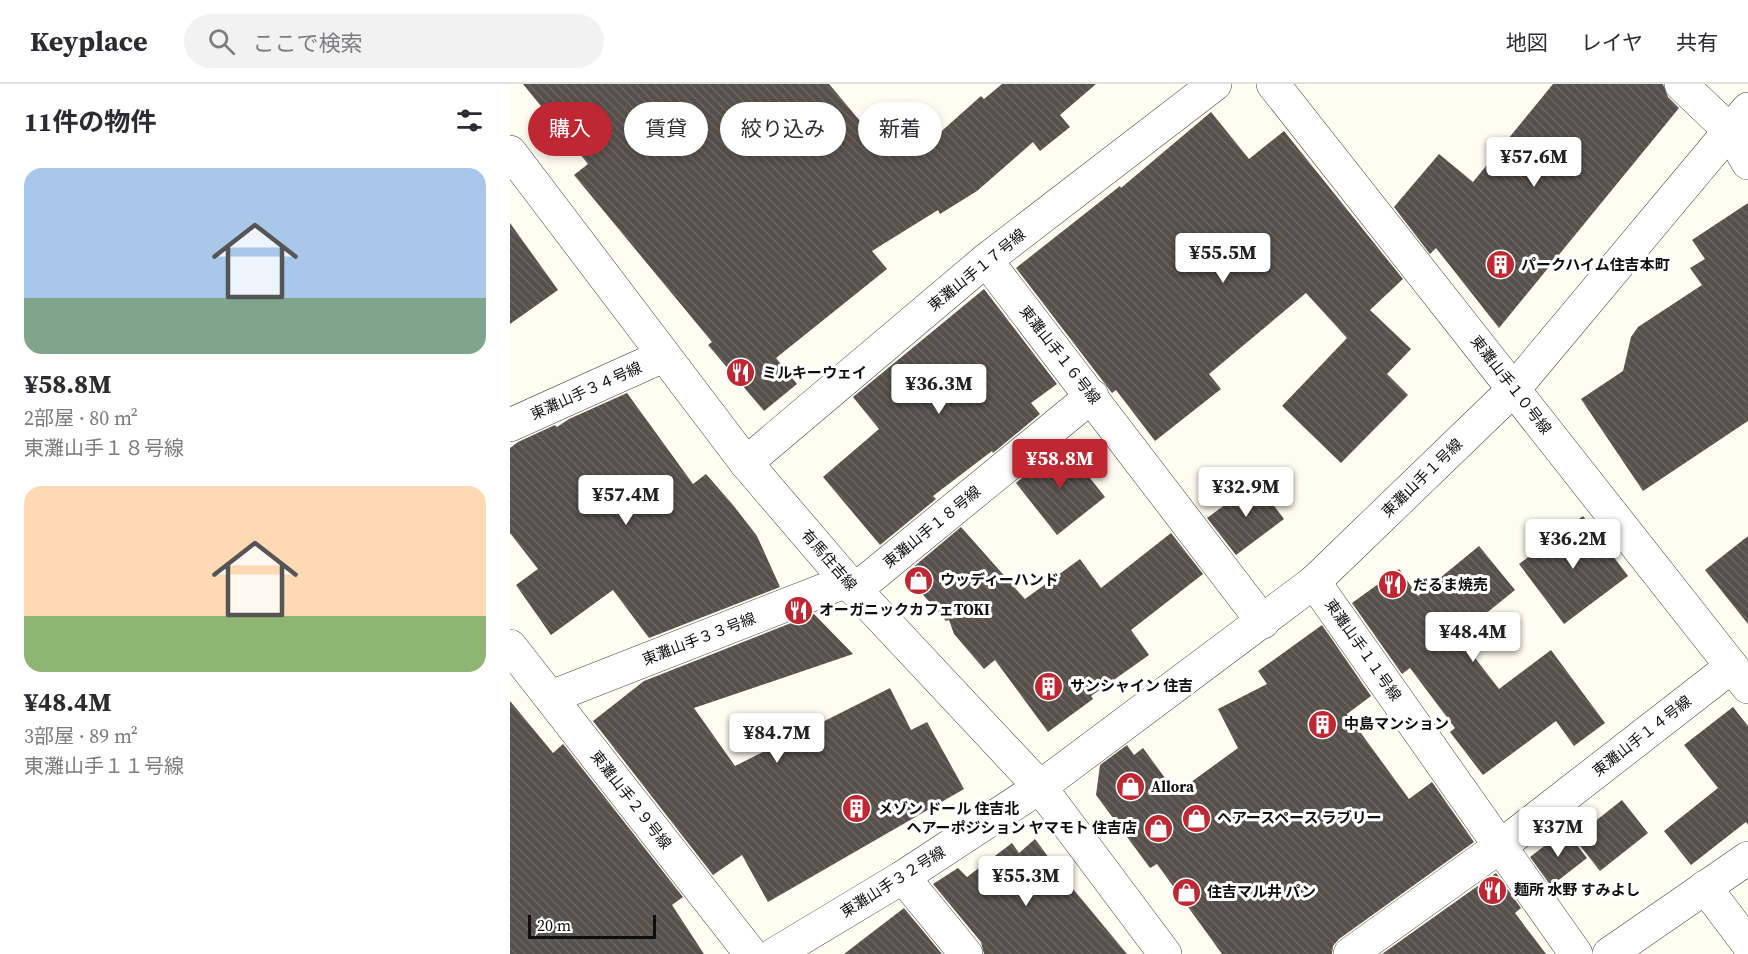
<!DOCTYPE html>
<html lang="ja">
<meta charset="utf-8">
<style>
:root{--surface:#fff;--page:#f2f2f3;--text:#2b2b33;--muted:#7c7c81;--line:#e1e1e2;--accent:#bf2732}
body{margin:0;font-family:"Source Serif 4","Noto Sans JP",serif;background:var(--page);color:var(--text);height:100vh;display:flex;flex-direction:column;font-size:22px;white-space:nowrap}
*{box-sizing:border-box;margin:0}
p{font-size:20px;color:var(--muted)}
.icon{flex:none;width:33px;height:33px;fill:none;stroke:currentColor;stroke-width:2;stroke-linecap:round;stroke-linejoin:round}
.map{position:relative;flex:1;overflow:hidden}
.panel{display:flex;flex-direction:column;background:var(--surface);width:510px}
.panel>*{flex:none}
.top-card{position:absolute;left:18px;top:18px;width:570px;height:54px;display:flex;gap:12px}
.scale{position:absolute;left:18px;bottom:15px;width:128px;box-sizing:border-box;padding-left:6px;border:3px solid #0f0f0f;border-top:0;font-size:16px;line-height:21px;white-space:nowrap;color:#0f0f0f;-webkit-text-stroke:4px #fff;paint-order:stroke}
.price{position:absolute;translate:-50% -51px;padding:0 14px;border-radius:6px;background:#fff;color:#222;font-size:20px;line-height:39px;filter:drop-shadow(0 2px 3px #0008)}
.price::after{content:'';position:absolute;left:50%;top:36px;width:18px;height:14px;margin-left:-9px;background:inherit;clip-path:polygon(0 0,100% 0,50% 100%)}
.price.active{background:var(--accent);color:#fff}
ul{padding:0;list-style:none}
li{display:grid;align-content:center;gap:12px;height:318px;padding:0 24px}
li span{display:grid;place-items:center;height:186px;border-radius:18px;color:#555}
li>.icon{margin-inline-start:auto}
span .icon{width:108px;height:108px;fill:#fffc;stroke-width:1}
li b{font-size:26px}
h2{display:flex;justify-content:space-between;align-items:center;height:72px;padding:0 24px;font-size:26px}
.chip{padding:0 21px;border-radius:27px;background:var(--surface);box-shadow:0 3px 9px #0003;font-size:21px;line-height:54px}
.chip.active{background:var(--accent);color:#fff}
header{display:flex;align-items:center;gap:36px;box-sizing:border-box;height:84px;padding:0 30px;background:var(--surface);border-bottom:2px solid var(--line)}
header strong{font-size:28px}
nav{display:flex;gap:33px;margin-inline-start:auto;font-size:21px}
.search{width:420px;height:54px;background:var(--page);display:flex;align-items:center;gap:15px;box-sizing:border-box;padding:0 21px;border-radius:33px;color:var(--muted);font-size:22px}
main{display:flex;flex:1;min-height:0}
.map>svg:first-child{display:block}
.building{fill:url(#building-back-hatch)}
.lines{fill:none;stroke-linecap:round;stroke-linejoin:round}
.minor-casing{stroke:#424242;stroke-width:34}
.tertiary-casing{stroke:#424242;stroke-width:34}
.minor{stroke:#fff;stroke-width:33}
.tertiary{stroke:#fff;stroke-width:33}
.labels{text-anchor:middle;stroke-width:6;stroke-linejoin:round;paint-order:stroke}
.poi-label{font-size:15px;font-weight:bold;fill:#0f0f0f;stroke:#fff;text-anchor:start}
.street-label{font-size:15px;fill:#0f0f0f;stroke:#fff}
</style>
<header>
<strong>Keyplace</strong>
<div class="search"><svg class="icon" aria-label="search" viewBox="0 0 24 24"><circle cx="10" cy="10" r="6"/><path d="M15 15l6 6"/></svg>ここで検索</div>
<nav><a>地図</a><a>レイヤ</a><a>共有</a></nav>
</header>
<main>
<section class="panel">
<h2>11件の物件<svg class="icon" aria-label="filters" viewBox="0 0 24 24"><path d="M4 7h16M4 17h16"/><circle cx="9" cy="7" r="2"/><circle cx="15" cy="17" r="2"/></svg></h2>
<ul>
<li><span style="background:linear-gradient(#a9c7e8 70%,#7fa58c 0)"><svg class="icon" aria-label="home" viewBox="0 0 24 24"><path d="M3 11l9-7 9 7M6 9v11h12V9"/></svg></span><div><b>¥58.8M</b><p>2部屋 · 80 m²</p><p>東灘山手１８号線</p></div></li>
<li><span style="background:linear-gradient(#ffd9b3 70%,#8fb573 0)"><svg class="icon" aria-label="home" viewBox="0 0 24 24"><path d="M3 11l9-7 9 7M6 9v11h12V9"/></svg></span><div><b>¥48.4M</b><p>3部屋 · 89 m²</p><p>東灘山手１１号線</p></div></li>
</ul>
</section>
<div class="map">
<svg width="1238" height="870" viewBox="0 0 1238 870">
<defs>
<pattern id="building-back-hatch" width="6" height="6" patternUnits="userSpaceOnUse" patternTransform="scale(1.5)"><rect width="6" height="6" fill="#57504b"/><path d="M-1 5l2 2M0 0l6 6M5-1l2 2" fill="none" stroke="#6a6561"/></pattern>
</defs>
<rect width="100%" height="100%" fill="#fffcf1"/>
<g class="building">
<polygon points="13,0 319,0 366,56 409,28 425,53 471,12 474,15 492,0 586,0 550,31 560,43 530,67 523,58 467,107 430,130 428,126 362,167 377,185 266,274 287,300 254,327 198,261 202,258 64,91 78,80"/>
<polygon points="1043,0 1153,0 1158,13 1169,24 989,244 926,164 920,170 884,123 929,70 963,98"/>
<polygon points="701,28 739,75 774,47 893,195 860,226 901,265 877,290 898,311 831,379 772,322 837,254 796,209 699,290 711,305 645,357 606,306 602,309 506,184 610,102 611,104"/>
<polygon points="1238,119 1238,337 1133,407 1071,315 1113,287 1121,253 1128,243 1192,201 1180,184 1195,175 1182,156"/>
<polygon points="0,139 48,206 0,240"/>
<polygon points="474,205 547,300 521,319 530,330 483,369 482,367 423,412 426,415 370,461 313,393 369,345 343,313"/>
<polygon points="117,309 183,400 196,390 223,421 247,452 270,503 139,554 103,506 41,551 6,501 28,485 0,449 0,364 8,358 45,341 47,343 59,335"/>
<polygon points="553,360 595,413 547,451 506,399"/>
<polygon points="746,398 774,435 726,471 697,434"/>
<polygon points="1073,432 1118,492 1054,540 1009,480"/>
<polygon points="451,443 515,515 570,475 591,504 661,449 693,490 621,546 639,571 581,612 583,615 538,648 485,576 474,585 444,550 439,536 436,537 395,490"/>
<polygon points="1238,452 1238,540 1195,486"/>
<polygon points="969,462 1005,506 948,552 989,605 1041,566 1095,639 1064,662 1046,637 973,691 940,648 945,644 900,584 892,590 842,519 889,485 908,512"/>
<polygon points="304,530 343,570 184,624 225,682 380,604 401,646 417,638 454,705 258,818 232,771 203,791 83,637 134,597"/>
<polygon points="812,541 861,612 837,630 899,715 922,698 964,758 829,855 823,862 822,870 712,870 647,780 640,784 586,711 590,681 617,661 624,671 633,664 666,709 728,664 708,625 757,600 748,587"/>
<polygon points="0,617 43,669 53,660 173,813 162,821 194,870 0,870"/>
<polygon points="1223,623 1238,642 1238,741 1236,738 1181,781 1154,747 1208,704 1174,661"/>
<polygon points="1112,716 1138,749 1090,787 1064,754"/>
<polygon points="1055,746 1077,774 1041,802 1020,773"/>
<polygon points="525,755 554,794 617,870 474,870 471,858 423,800 448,784 457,793 502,759 509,769"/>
<polygon points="986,789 1011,824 1005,829 1036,870 872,870"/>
<polygon points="394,824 432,870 334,870"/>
</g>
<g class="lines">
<defs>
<g id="minor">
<polyline points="763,0 1238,603"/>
<polyline points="1171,0 1220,47 1238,79"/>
<polyline points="476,176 753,538"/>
<polyline points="0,341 153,272"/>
<polyline points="236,379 476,176 705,0"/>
<polyline points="804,498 1066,870"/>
<polyline points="345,506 582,312"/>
<polyline points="0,562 241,870"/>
<polyline points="41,613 337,497"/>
<polyline points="530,703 804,498 1004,305 1238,25"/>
<polyline points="393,793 456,870"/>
<polyline points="1195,803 1238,860"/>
<polyline points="840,870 992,761 1221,583"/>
<polyline points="1099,870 1238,774"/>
</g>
<g id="tertiary">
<polyline points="0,68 236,379 337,497 530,703 655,870"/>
<polyline points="265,870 393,793 530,703"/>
</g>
</defs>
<use href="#minor" class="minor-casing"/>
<use href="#tertiary" class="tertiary-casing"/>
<use href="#minor" class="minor"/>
<use href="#tertiary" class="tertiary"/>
</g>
<defs>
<symbol id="building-disc" viewBox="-11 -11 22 22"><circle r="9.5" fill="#bf2732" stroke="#fff"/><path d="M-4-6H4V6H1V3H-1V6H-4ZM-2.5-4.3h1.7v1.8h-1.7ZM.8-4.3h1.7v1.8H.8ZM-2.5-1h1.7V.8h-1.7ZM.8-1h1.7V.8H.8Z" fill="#fff"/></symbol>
<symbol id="restaurant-disc" viewBox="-11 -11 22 22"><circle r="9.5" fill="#bf2732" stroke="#fff"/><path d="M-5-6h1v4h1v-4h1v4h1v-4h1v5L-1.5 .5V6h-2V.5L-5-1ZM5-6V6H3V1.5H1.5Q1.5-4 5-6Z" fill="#fff"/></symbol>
<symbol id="shop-disc" viewBox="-11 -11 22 22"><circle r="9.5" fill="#bf2732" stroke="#fff"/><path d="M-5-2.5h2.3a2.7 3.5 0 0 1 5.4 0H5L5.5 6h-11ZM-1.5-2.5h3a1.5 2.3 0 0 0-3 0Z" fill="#fff"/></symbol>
</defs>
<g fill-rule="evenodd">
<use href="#building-disc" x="974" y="164" width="33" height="33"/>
<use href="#restaurant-disc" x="214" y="272" width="33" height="33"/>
<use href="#shop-disc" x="392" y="480" width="33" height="33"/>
<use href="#restaurant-disc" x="866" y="484" width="33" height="33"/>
<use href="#restaurant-disc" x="272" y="510" width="33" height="33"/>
<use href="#building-disc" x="522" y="586" width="33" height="33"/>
<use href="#building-disc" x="796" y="624" width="33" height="33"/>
<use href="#shop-disc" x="604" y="686" width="33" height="33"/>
<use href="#building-disc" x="330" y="708" width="33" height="33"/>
<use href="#shop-disc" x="670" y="718" width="33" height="33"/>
<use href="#shop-disc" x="632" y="728" width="33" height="33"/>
<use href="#restaurant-disc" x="966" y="790" width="33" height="33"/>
<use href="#shop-disc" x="660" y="792" width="33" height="33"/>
</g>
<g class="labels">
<g class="poi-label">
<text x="1011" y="186">パークハイム住吉本町</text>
<text x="252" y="294">ミルキーウェイ</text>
<text x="430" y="501">ウッディーハンド</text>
<text x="903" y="506">だるま焼売</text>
<text x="309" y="531">オーガニックカフェTOKI</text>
<text x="560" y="607">サンシャイン 住吉</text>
<text x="834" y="645">中島マンション</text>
<text x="641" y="708">Allora</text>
<text x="368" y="730">メゾン ドール 住吉北</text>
<text x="707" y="739">ヘアースペース ラブリー</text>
<text x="627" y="749" text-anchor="end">ヘアーポジション ヤマモト 住吉店</text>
<text x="1004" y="811">麺所 水野 すみよし</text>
<text x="697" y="813">住吉マル井 パン</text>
</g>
<g class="street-label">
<text transform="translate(467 186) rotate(-39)" y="5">東灘山手１７号線</text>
<text transform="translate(550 271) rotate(52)" y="5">東灘山手１６号線</text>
<text transform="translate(1001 301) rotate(52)" y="5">東灘山手１０号線</text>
<text transform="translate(76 307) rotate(-24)" y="5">東灘山手３４号線</text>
<text transform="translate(912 394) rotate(-44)" y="5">東灘山手１号線</text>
<text transform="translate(422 443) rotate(-39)" y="5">東灘山手１８号線</text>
<text transform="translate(319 476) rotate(49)" y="5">有馬住吉線</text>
<text transform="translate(189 555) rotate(-21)" y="5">東灘山手３３号線</text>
<text transform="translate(853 566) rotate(55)" y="5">東灘山手１１号線</text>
<text transform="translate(1132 652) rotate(-38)" y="5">東灘山手１４号線</text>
<text transform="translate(121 716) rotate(52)" y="5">東灘山手２９号線</text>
<text transform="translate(383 798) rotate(-32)" y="5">東灘山手３２号線</text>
</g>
</g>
</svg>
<div class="scale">20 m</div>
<b class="price" style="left:1024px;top:104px">¥57.6M</b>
<b class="price" style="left:713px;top:200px">¥55.5M</b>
<b class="price" style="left:429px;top:331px">¥36.3M</b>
<b class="price active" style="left:550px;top:406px">¥58.8M</b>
<b class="price" style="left:736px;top:434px">¥32.9M</b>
<b class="price" style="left:116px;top:442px">¥57.4M</b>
<b class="price" style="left:1063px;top:486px">¥36.2M</b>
<b class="price" style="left:963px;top:579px">¥48.4M</b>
<b class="price" style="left:267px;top:680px">¥84.7M</b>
<b class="price" style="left:1048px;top:774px">¥37M</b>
<b class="price" style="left:516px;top:823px">¥55.3M</b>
<div class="top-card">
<a class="chip active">購入</a>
<a class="chip">賃貸</a>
<a class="chip">絞り込み</a>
<a class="chip">新着</a>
</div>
</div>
</main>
